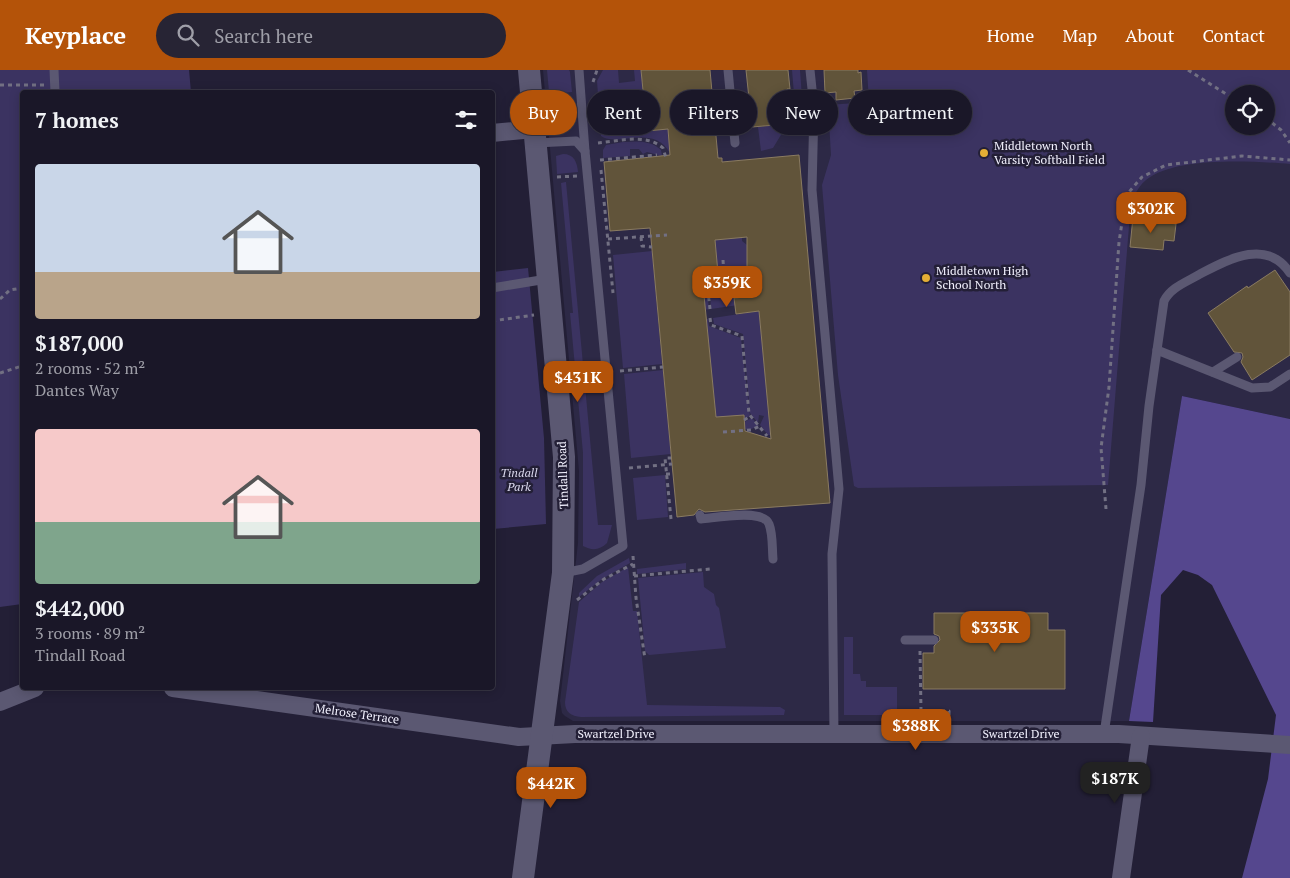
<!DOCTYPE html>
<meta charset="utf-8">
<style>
:root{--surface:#1a1728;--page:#272434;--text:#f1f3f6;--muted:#9f9fa8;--line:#383645;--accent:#b45309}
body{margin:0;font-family:"PT Serif",serif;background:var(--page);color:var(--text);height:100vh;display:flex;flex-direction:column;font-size:19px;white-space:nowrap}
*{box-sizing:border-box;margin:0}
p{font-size:16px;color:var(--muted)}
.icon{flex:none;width:28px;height:28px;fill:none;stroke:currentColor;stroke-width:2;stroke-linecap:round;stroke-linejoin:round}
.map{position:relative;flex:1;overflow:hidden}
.sheet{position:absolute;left:20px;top:20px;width:475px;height:600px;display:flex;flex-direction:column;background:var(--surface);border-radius:5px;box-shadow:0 2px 12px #0003,0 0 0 1px var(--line)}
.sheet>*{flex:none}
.hud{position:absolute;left:510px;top:20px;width:475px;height:45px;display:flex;gap:10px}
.controls{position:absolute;left:1225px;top:15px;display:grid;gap:10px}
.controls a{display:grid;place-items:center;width:50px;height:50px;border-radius:50%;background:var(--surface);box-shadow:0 2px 12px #0003,0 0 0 1px var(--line);font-size:25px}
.price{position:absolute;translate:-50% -42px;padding:0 11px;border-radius:10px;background:var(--accent);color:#fff;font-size:16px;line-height:32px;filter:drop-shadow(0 1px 2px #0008)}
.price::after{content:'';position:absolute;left:50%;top:30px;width:15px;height:11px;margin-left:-8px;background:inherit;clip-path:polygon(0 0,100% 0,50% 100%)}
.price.active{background:#222;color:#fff}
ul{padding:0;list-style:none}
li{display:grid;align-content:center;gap:10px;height:265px;padding:0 15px}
li span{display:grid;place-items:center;height:155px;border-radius:5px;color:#555}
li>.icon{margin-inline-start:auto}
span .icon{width:90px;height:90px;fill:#fffc;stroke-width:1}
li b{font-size:21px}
h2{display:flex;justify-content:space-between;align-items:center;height:60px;padding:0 15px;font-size:21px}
.tag{padding:0 18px;border-radius:22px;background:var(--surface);box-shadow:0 2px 12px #0003,0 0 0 1px var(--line);font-size:18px;line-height:45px}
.tag.active{background:var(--accent);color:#fff}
header{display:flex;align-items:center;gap:30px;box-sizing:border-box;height:70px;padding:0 25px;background:var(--accent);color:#fff}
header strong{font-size:24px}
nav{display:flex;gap:28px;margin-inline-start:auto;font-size:18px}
.search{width:350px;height:45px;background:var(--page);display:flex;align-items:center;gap:12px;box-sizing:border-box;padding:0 18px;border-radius:28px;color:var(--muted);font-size:19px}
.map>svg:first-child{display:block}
.built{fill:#2d2946;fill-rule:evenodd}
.green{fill:#3b3361;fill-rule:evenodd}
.forest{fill:#55478e}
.building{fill:#61543a;stroke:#8a7b61;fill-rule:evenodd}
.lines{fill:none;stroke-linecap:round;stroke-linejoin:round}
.path{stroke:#727083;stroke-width:3;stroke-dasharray:4 4;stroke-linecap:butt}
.service{stroke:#5b5872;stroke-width:9}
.minor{stroke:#5b5872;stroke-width:18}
.tertiary{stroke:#5b5872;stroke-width:22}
.poi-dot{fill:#e4ae35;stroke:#231f36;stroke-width:2}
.labels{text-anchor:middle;stroke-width:5;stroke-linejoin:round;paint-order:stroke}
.poi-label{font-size:12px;fill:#f2f1fe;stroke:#231f36;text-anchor:start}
.park-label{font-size:12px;font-style:italic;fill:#dbd9ee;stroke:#231f36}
.street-label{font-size:12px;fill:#f2f1fe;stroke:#231f36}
</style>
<header>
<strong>Keyplace</strong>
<div class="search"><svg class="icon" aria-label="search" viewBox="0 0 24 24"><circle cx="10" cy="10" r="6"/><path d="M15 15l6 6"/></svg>Search here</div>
<nav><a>Home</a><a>Map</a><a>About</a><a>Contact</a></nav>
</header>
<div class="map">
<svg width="1290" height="808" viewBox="0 0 1290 808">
<rect width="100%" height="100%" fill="#231f36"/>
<path class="built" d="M543 0H1290V349L1182 326 1129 651H573L565 646 562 643 560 631 578 473 579 401ZM1234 24H1266V56H1234Z"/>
<g class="green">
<polygon points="0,0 189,0 191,22 22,22 22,534 0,537"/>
<path d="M547 0H569L570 2 572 22 551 24V28L572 26C573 39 575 69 552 54Z"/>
<path d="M603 0H618L619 13 635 11 634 0H641L647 61 668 59 670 83C653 53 618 78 601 66L597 11Z"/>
<polygon points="792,0 800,0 803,41 790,50 773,78 761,81 758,57 787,54 785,37 795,36"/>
<path d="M867 0H1290V94C1253 91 1175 86 1146 110 1135 119 1132 132 1130 144L1108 415 858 418 854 416 838 305 822 115 831 85 828 35 869 32ZM1234 24H1266V56H1234Z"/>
<path d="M623 72C636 71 651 70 661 80L662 86 647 82 643 84 639 79H630V86L603 88V80L606 75Z"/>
<path d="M563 84C574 84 577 92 578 102L557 104 556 86Z"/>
<path d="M579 109 566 112 598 455H612L607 473C600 480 592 481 583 476V383L570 243H573L561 113Z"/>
<polygon points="742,167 742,171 747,175 759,232 711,239 709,211 711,209 744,206 743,204 713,206 718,203 715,178 704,205 709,204 706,211 709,239 705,240 699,171"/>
<polygon points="652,181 662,294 623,298 613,185"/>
<polygon points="528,198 544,368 546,454 493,459 493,202"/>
<polygon points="759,241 771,365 768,365 760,355 764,346 759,345 758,353 750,343 743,264 714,254 713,248"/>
<polygon points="706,249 708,249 709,256 741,268 750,346 744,349 744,352 752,348 759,356 751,359 717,360"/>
<polygon points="663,300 671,384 631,388 624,304"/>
<polygon points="665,405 668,447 637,450 633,408"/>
<polygon points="629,488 630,493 602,509 579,527 579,523 597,506"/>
<polygon points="686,493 686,499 637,504 637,499"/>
<path d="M628 497 633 541H637L647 635 780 637 785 640 784 645 581 647C571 646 565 642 565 632L579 532 602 512Z"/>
<polygon points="703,502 704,517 714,524 716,535 719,538 726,578 649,585 645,581 638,508"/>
<polygon points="844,567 853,567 853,604 860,604 861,611 866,611 866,617 897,617 897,645 844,645"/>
</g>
<polygon class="forest" points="1182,326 1290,349 1290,808 1242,808 1268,709 1276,645 1212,515 1198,505 1183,500 1161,525 1153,652 1129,651"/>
<g class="building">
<path d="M641 0H710L718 88H722V92L799 85 830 433 705 442 699 439 694 445 677 447 650 158 610 161 604 92 670 85 668 59 647 61ZM747 167V198H743L746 227 734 228 736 244 759 241 771 369 745 361 744 345 716 347 702 205 718 203 715 170Z"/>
<polygon points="746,0 788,0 790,19 787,19 788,32 785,33 787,54 752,57"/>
<polygon points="824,0 858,0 858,3 861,2 862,20 854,21 855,28 836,30 836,22 825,23"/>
<polygon points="1133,147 1176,154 1174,171 1164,170 1163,180 1130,177"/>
<polygon points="1275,200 1290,222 1290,285 1252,310 1241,292 1243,287 1242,283 1234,282 1208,243 1247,216 1248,218"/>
<polygon points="934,543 1048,543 1048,560 1065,560 1065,619 923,619 923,583 934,583 934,576 940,570 939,566 934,564"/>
</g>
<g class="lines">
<g class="path">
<polyline points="1188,0 1234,29"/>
<polyline points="593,12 597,0"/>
<polyline points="0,15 44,15"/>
<polyline points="1266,48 1281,60 1290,73"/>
<path d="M598 73C619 71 646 63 663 78L666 88"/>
<polyline points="600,90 657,85"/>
<polyline points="601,100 613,223"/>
<polyline points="557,107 577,106"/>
<polyline points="641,167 642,176 652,177"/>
<polyline points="608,169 667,165"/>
<polyline points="723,190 725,219"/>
<polyline points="708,221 735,218"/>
<polyline points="0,229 10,220 22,218"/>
<polyline points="710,239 707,212 709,208 744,205"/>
<polyline points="710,248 711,255 742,266 749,344 767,366"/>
<polyline points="492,251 534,245"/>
<polyline points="620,301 663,297"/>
<polyline points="0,303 22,296"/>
<polyline points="744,350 751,346"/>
<polyline points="723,362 751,360 760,356"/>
<polyline points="629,398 672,394"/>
<polyline points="666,404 673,404"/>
<polyline points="1106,439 1101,378 1109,317 1119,172 1125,133 1129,122 1142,107 1166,95 1242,86 1290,90"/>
<polyline points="671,449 665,388 671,388"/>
<polyline points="633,486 636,528 645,589"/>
<polyline points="634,506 710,499"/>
<polyline points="577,530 604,509 633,494"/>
<polyline points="920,581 921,641 949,641 949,648"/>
</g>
<g class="service">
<polyline points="54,0 55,22"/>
<polyline points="579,0 585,81"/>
<polyline points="728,0 735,73"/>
<polyline points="810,0 814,38 812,120 839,419 832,484 834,664"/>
<polyline points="536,73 576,71 585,81 623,476 583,499 563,503"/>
<polyline points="492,218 547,209"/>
<polyline points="1157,280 1252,318 1270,317 1290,304"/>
<polyline points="1213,302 1237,287"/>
<path d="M700 445 701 449C715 448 763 438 769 454 773 464 772 478 773 489"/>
<polyline points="905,570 934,570"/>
<path d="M1104 664 1141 415 1149 336 1164 231C1171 217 1187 212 1200 204 1229 189 1267 168 1290 203"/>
</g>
<g class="minor">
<polyline points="492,63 534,59"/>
<polyline points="173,618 519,667 575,664 1119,664 1290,675"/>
<polyline points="0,632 35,618"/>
<polyline points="1121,808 1141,666"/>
</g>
<polyline class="tertiary" points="523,808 563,503 564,387 529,0"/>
</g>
<g class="poi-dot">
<circle cx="984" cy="83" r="5"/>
<circle cx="926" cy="208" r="5"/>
</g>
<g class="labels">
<g class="poi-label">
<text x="994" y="80">Middletown North<tspan x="994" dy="14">Varsity Softball Field</tspan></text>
<text x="936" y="205">Middletown High<tspan x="936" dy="14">School North</tspan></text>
</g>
<g class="park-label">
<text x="519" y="407">Tindall<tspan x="519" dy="14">Park</tspan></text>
</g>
<g class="street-label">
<text transform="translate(563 405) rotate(-92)" y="4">Tindall Road</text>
<text transform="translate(357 644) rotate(8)" y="4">Melrose Terrace</text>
<text x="616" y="668">Swartzel Drive</text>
<text x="1021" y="668">Swartzel Drive</text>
</g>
</g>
</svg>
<div class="controls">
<a><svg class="icon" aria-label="locate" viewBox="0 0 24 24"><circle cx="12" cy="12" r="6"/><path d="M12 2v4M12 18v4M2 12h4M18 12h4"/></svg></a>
</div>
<b class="price" style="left:1151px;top:164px">$302K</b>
<b class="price" style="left:727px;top:238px">$359K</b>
<b class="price" style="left:578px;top:333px">$431K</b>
<b class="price" style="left:995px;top:583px">$335K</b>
<b class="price" style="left:916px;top:681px">$388K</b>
<b class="price active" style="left:1115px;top:734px">$187K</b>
<b class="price" style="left:551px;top:739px">$442K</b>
<div class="hud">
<a class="tag active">Buy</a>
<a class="tag">Rent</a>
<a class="tag">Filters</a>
<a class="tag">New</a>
<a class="tag">Apartment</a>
</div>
<section class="sheet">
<h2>7 homes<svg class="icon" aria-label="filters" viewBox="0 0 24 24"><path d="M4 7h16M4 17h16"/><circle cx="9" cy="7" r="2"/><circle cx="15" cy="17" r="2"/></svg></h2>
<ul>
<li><span style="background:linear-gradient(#c9d6e8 70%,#b9a48a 0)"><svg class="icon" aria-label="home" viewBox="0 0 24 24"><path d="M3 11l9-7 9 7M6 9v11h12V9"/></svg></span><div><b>$187,000</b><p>2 rooms · 52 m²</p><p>Dantes Way</p></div></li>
<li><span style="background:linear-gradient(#f6c9c9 60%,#7fa58c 0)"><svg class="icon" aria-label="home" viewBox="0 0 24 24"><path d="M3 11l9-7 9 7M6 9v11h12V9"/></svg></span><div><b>$442,000</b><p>3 rooms · 89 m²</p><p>Tindall Road</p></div></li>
</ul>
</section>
</div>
